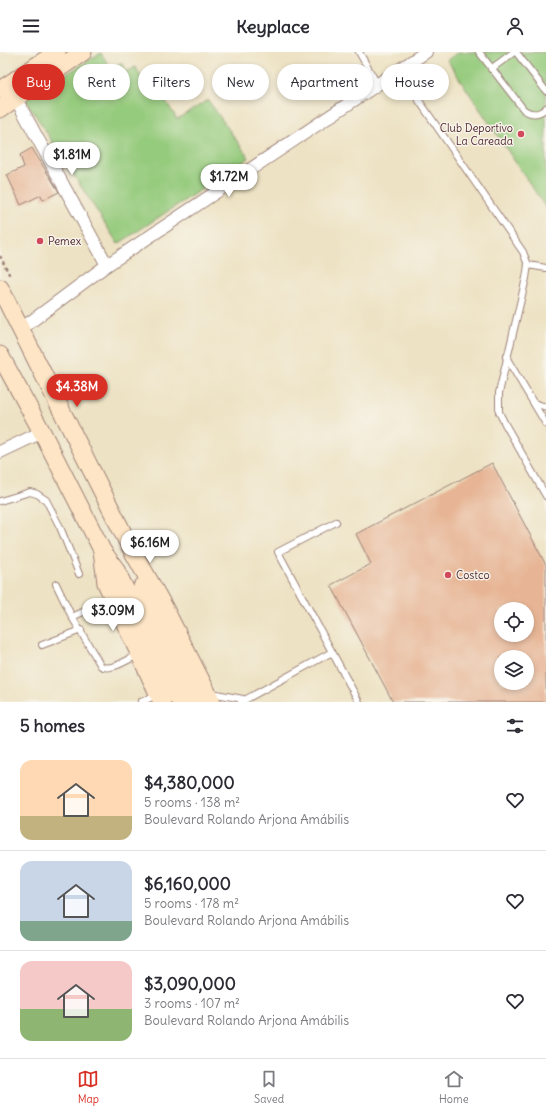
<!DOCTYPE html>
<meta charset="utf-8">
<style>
:root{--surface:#fff;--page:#f7f7f7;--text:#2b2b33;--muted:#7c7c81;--line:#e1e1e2;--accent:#d93025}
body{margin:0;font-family:Delius,sans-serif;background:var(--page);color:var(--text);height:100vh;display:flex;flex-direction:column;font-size:15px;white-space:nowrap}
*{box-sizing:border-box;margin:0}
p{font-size:13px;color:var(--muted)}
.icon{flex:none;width:22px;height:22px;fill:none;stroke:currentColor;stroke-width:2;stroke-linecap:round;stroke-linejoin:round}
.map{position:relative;height:650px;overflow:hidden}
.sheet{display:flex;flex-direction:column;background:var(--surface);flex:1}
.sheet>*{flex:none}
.banner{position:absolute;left:12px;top:12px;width:522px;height:36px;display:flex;gap:8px}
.fabs{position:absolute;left:494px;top:550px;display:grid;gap:8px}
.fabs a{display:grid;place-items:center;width:40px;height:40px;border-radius:50%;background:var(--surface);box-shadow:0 2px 6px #0003;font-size:20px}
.price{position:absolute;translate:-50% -34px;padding:0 9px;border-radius:14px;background:#fff;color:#222;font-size:13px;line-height:26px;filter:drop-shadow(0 1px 2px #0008)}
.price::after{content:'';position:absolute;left:50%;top:24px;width:12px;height:9px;margin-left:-6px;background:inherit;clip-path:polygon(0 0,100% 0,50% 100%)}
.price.on{background:var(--accent);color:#fff}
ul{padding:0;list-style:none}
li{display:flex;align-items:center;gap:12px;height:100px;padding:0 20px}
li+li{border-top:1px solid var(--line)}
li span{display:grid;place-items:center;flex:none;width:112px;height:80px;border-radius:12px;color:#555}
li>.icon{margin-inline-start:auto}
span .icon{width:48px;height:48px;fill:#fffc;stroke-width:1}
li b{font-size:17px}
h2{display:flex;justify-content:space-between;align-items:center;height:48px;padding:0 20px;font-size:17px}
.pill{padding:0 14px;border-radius:18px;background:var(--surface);box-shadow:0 2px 6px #0003;font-size:14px;line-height:36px}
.pill.on{background:var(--accent);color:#fff}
header{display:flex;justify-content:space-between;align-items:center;height:52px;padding:0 20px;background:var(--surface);font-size:18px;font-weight:700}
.tabs{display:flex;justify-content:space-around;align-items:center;height:56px;border-top:1px solid var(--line);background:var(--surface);font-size:11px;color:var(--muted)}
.tabs a{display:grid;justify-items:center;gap:2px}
.tabs .on{color:var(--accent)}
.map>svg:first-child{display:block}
.green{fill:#95cb7d;stroke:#707554}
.building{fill:#e7b595;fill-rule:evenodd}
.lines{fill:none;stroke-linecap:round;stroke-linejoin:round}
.lane-casing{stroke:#9c8077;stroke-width:8}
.street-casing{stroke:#9c8077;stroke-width:14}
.secondary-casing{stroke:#9c8077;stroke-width:19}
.path{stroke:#9c8077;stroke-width:2.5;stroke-dasharray:3 3;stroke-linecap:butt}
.lane{stroke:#fff;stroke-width:6}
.street{stroke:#fff;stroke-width:12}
.secondary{stroke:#fde5c5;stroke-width:17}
.poi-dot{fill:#d1495b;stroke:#f7f3e8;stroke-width:1.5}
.labels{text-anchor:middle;stroke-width:3;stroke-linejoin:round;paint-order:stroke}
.poi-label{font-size:11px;fill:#4a1f2b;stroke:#f7f3e8;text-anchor:start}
</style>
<header><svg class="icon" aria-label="menu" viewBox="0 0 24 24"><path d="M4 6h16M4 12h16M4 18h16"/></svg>Keyplace<svg class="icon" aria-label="person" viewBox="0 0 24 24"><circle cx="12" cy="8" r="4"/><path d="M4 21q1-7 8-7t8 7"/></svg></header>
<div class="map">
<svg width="546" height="650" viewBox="0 0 546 650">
<rect width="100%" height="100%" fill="#f7f3e8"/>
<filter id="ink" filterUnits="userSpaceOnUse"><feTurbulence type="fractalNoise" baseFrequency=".025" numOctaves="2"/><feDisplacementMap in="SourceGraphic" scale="8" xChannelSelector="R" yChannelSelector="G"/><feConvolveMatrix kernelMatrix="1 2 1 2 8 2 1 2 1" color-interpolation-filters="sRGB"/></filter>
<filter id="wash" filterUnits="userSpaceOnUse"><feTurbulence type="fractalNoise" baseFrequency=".012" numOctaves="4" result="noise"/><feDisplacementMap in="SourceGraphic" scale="16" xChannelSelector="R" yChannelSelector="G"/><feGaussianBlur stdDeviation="0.9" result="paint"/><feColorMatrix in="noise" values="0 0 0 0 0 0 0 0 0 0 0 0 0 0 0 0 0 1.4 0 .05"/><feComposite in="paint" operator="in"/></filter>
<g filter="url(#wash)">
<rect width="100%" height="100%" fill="#ede2c3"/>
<g class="green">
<polygon points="459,0 546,0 546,156 447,8"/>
<polygon points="101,1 111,17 122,11 127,20 135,15 152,41 159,38 177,67 208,48 249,106 118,192 25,47"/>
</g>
<g id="blocks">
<g class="building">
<polygon points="32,96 59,140 43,148 41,143 21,153 7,123 24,115 20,103"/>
<path d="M492 411 546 513V650H393L331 533 371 512 356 482ZM501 557H527V583H501ZM501 605H527V631H501Z"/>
</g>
</g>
</g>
<g filter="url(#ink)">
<use href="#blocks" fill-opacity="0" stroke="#9c8077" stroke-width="1"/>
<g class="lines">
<defs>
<g id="lane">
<polyline points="359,0 377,32"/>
<path d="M479 0 524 58C532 63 539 63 546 56"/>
<polyline points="516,0 546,39"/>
<polyline points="491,17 514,0"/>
<polyline points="398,18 523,200 528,213 526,226 499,341 499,360 505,372 546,444"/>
<polyline points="528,213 546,216"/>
<polyline points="506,305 546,372"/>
<polyline points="534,351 546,355"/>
<polyline points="0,449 30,440 37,442 46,448 60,475 79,522"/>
<polyline points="336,470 278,500 359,650"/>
<path d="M56 532 72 565 101 614C111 620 128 607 138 603"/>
<polyline points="72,565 112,547"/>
<polyline points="42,593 81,578"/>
<polyline points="211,641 243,647"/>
<polyline points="141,650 157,643"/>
<polyline points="241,650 332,600"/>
</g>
<g id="street">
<polyline points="16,47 107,213"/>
<polyline points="21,277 107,213 426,0"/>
<polyline points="0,400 42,380"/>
</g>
<g id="secondary">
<polyline points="0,38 57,0"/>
<polyline points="0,57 83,0"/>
<polyline points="0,236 127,489 165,557 212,650"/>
<polyline points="0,303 42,380 102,498 106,531 162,650"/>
<polyline points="104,501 115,516 180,650"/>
<polyline points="142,535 197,650"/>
</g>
</defs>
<use href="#lane" class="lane-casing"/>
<use href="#street" class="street-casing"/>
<use href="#secondary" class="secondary-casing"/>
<polyline class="path" points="0,204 10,224"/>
<use href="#lane" class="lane"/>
<use href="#street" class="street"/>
<use href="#secondary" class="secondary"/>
</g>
</g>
<g class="poi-dot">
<circle cx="521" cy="82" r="4"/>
<circle cx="40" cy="189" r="4"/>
<circle cx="448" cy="523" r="4"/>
</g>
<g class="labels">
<g class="poi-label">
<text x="513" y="80" text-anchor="end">Club Deportivo<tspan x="513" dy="13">La Careada</tspan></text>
<text x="48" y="193">Pemex</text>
<text x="456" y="527">Costco</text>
</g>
</g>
</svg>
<div class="fabs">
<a><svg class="icon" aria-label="locate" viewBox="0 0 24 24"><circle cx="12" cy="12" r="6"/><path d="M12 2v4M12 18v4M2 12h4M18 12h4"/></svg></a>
<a><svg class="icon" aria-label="layers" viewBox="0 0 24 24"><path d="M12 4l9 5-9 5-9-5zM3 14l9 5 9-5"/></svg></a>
</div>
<b class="price" style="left:72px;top:124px">$1.81M</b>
<b class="price" style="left:229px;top:146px">$1.72M</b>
<b class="price on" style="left:77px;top:356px">$4.38M</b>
<b class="price" style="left:150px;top:512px">$6.16M</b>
<b class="price" style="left:113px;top:580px">$3.09M</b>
<div class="banner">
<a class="pill on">Buy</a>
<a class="pill">Rent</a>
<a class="pill">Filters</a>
<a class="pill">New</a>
<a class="pill">Apartment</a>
<a class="pill">House</a>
</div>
</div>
<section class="sheet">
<h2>5 homes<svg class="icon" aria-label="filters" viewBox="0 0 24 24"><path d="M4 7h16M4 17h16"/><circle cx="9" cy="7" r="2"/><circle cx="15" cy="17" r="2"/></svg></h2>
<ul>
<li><span style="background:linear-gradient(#ffd9b3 70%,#c2b280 0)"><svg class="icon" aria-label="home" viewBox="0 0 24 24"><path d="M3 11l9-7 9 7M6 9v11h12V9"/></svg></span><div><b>$4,380,000</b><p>5 rooms · 138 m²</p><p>Boulevard Rolando Arjona Amábilis</p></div><svg class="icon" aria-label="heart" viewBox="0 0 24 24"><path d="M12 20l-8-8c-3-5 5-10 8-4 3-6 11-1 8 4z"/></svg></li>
<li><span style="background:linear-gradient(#c9d6e8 75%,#7fa58c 0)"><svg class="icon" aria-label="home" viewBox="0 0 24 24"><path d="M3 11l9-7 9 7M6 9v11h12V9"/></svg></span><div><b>$6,160,000</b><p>5 rooms · 178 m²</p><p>Boulevard Rolando Arjona Amábilis</p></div><svg class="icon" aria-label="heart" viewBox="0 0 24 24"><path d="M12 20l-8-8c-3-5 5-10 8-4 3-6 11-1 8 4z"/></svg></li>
<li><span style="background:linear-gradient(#f6c9c9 60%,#8fb573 0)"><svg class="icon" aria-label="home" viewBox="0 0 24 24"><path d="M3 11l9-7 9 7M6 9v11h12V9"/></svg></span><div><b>$3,090,000</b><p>3 rooms · 107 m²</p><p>Boulevard Rolando Arjona Amábilis</p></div><svg class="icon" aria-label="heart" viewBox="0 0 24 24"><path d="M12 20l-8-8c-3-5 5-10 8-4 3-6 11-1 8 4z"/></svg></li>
</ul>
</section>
<nav class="tabs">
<a class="on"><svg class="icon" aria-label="map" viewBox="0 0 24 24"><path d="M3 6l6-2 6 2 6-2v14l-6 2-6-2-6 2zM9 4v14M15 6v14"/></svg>Map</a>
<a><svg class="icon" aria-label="saved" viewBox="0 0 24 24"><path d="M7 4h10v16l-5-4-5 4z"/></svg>Saved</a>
<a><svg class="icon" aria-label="home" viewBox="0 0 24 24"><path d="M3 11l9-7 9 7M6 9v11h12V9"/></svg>Home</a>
</nav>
